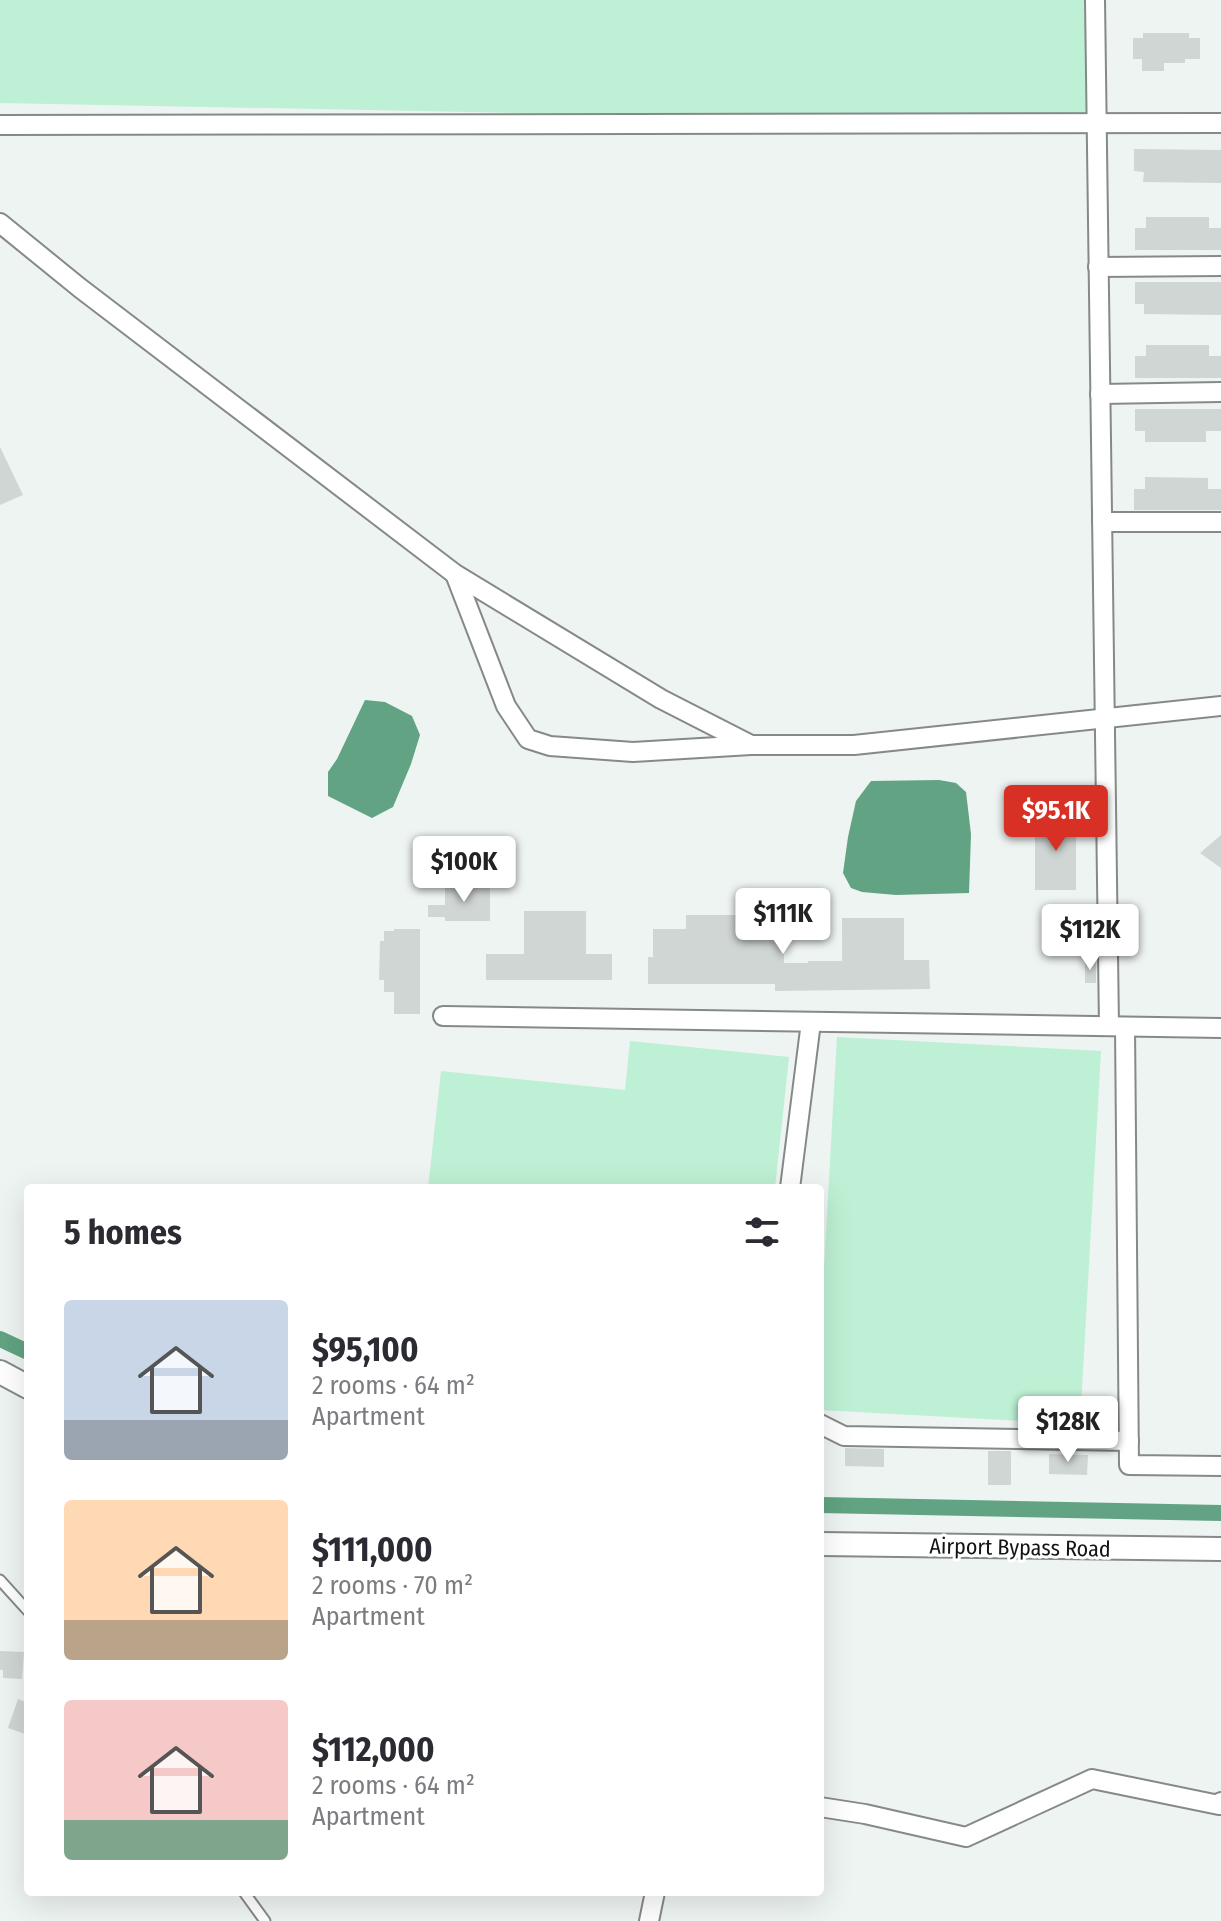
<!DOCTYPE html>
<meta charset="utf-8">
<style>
:root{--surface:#fff;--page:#f7f7f7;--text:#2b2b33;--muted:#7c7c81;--accent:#d93025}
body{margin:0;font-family:"Fira Sans Condensed",sans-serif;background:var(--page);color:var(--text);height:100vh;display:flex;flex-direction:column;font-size:30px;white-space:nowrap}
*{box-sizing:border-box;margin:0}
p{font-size:26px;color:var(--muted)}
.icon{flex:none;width:44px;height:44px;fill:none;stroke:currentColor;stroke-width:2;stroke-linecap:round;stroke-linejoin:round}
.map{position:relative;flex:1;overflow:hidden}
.side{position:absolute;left:24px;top:1184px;width:800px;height:712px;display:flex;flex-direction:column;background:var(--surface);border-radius:8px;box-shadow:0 8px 32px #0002}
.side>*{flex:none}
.price{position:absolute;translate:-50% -68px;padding:0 18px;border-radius:8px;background:#fff;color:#222;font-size:26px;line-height:52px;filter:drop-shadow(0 2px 4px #0008)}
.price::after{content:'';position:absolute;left:50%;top:48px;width:24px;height:18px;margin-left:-12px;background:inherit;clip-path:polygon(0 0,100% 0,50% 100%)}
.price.active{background:var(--accent);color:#fff}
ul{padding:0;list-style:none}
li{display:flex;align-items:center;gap:24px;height:200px;padding:0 40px}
li span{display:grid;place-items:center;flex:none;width:224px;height:160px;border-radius:8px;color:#555}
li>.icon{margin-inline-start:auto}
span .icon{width:96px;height:96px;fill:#fffc;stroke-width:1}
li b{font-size:34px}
h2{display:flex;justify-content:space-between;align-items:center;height:96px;padding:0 40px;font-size:34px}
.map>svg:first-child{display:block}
.green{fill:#bdf0d4}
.water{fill:#61a382}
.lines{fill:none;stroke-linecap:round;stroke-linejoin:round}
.canal{stroke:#61a382;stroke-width:16}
.building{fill:#d0d6d3}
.service-casing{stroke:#858a87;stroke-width:13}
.minor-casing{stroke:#858a87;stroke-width:22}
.tertiary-casing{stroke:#858a87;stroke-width:26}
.service{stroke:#fff;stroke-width:9}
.minor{stroke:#fff;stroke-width:18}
.tertiary{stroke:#fff;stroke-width:22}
.labels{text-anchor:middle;stroke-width:6;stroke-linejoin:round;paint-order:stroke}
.street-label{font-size:22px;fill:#121413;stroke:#fff}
</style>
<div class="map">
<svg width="1221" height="1921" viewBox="0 0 1221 1921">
<rect width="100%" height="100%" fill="#eef4f1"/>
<g class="green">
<polygon points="0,0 1096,0 1097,124 0,103"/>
<polygon points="837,1037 1101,1051 1080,1424 820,1410 820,1339"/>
<polygon points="630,1041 789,1057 775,1188 428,1188 441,1071 625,1090"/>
</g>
<g class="water">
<polygon points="365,700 385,702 412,716 420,735 411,764 393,807 372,818 328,796 328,772 337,759"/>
<polygon points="939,780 956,783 966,792 971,834 969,893 896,895 862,892 851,888 843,873 848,837 856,801 871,781"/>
</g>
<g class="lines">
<g class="canal">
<polyline points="0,1339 28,1352"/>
<polyline points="820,1505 1221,1513"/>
</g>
</g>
<g class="building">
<polygon points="1143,33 1189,33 1189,38 1200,38 1200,59 1185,59 1185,63 1164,63 1164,71 1142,71 1142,59 1133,59 1133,38 1143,38"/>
<polygon points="1134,149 1221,150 1221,183 1143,182 1144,172 1134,171"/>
<polygon points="1146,217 1209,217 1209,228 1221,228 1221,250 1135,250 1135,228 1146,228"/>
<polygon points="1135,282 1221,282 1221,315 1144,314 1144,304 1135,304"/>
<polygon points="1146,345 1209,345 1209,356 1221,356 1221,378 1135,378 1135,356 1146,356"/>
<polygon points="1135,409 1221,409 1221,431 1206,431 1206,442 1145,442 1145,431 1135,431"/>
<polygon points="0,447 23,495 0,505"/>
<polygon points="1145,477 1208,478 1208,489 1221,489 1221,510 1134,510 1134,489 1145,489"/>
<rect x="1035" y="816" width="41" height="74"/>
<polygon points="1221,835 1221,868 1200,853"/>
<polygon points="445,886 490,886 490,921 445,921 445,917 428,917 428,905 445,905"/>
<polygon points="524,911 586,911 586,954 612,954 612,980 486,980 486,954 524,954"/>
<polygon points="772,912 784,912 784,963 808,963 808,961 842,961 842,918 904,918 904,960 929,960 930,989 775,991 775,984 648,984 648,957 653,957 653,929 686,929 686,915 772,915"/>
<polygon points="394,929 420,929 420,1014 394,1014 394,992 384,992 384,980 379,980 380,941 384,941 384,931 394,931"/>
<rect x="1085" y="961" width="11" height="22"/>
<polygon points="845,1448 884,1449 884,1467 845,1466"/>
<rect x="988" y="1451" width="23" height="34"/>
<polygon points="1049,1454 1088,1455 1087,1475 1049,1474"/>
<polygon points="0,1651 24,1652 22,1679 3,1678 3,1670 0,1670"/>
<polygon points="18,1699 28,1703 28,1735 8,1728"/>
</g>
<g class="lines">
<defs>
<g id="service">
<polyline points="0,1580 28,1611"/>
<polyline points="244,1892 265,1921"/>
</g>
<g id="minor">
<polyline points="1095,0 1109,1026"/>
<polyline points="0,125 1221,123"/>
<polyline points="0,223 80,288 455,574 661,699 751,745 854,745 1221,706"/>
<polyline points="1098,267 1221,266"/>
<polyline points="1100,394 1221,392"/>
<polyline points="1102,522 1221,522"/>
<polyline points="455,574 506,706 528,739 550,746 633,752 751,745"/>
<polyline points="443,1016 1221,1028"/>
<polyline points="1125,1027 1129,1465 1221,1466"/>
<polyline points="790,1188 811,1022"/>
<polyline points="820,1424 844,1436 1129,1441"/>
<polyline points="820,1807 865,1814 966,1837 1092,1779 1219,1805 1221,1802"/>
<polyline points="649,1921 655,1892"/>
</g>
<g id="tertiary">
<polyline points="0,1372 28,1387"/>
<polyline points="820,1544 1221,1549"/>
</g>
</defs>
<use href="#service" class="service-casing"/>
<use href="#minor" class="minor-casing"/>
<use href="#tertiary" class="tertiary-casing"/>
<use href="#service" class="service"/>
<use href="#minor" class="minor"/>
<use href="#tertiary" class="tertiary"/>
</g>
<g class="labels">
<g class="street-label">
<text transform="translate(1020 1547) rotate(1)" y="8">Airport Bypass Road</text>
</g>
</g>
</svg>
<b class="price active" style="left:1056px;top:853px">$95.1K</b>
<b class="price" style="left:464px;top:904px">$100K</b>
<b class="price" style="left:783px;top:956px">$111K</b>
<b class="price" style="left:1090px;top:972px">$112K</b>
<b class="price" style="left:1068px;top:1464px">$128K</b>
<section class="side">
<h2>5 homes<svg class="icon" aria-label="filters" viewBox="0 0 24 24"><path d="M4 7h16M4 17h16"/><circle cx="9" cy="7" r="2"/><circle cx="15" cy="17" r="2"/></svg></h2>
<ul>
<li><span style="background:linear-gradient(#c9d6e8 75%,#9aa5b1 0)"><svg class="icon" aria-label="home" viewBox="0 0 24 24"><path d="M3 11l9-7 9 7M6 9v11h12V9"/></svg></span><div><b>$95,100</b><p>2 rooms · 64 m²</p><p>Apartment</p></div></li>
<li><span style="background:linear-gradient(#ffd9b3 75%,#b9a48a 0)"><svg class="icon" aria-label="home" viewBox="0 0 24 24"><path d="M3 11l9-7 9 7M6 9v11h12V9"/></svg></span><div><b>$111,000</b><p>2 rooms · 70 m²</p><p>Apartment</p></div></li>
<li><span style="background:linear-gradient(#f6c9c9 75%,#7fa58c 0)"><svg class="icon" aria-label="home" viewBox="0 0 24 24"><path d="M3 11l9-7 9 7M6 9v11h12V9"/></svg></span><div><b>$112,000</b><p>2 rooms · 64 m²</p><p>Apartment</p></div></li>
</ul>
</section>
</div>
